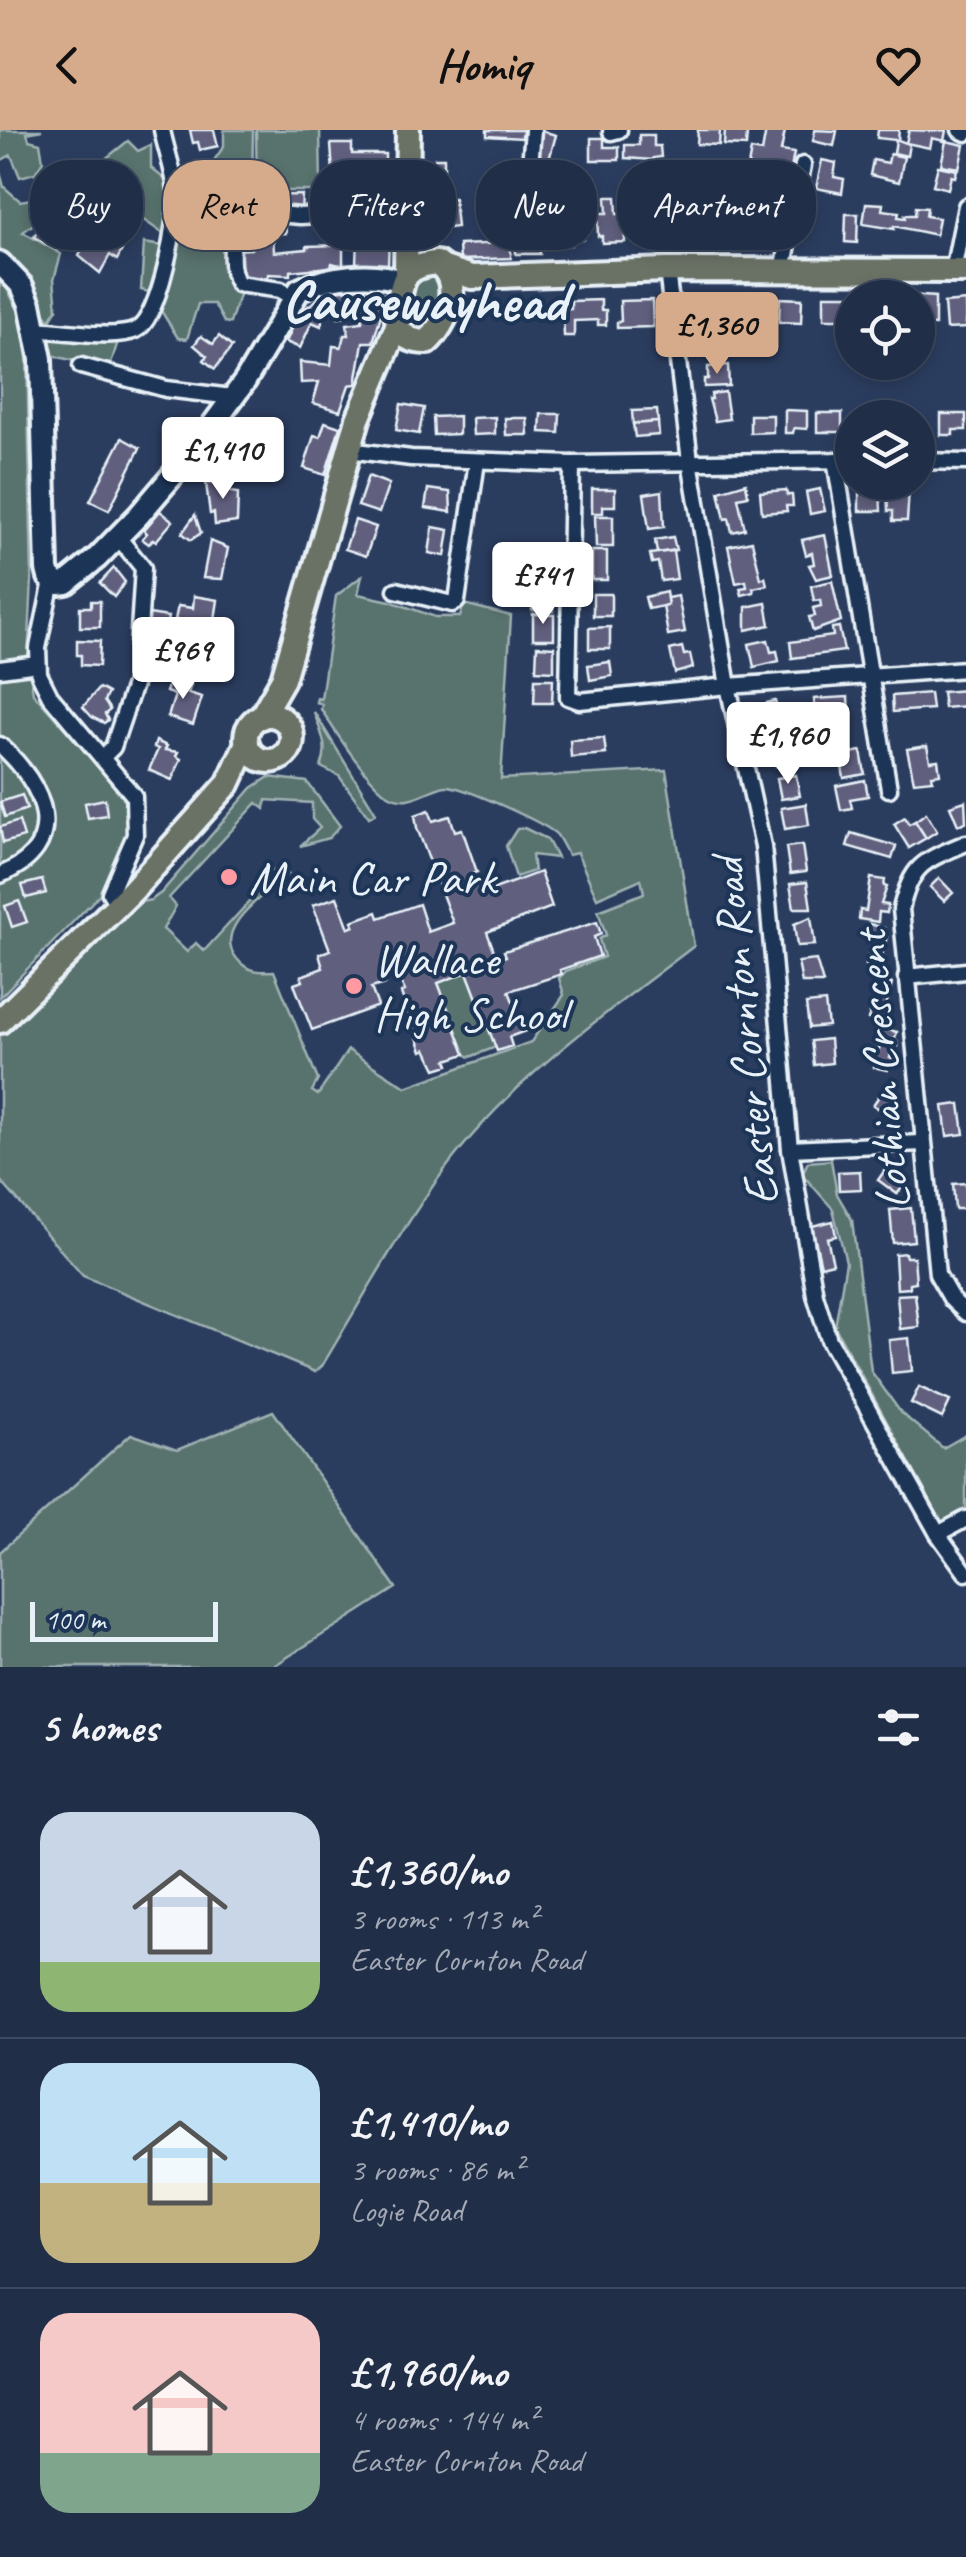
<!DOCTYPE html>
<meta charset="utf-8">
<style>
:root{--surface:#202e47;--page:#28364e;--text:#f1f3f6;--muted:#a2a8b4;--line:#3d4a60;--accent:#d6ab8b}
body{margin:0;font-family:Caveat,sans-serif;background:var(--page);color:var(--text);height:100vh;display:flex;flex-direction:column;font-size:38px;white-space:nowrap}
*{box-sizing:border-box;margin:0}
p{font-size:32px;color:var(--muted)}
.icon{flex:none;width:55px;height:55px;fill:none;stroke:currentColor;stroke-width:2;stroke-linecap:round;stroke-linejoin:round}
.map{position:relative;height:1537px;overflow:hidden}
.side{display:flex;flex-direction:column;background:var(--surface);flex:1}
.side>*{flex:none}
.hud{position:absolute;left:30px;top:30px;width:908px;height:90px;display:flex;gap:20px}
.controls{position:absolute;left:835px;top:150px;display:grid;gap:20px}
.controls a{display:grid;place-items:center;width:100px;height:100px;border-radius:50%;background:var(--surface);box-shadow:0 5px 15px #0003,0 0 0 2px var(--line);font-size:50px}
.scale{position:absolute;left:30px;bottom:25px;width:188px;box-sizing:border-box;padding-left:10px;border:5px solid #e8f1f8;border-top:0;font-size:28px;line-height:35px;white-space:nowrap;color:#e8f1f8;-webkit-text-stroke:8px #1d3557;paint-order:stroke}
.price{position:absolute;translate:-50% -85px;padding:0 22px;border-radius:10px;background:#fff;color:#222;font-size:32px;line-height:65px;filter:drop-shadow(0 2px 5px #0008)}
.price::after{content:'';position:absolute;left:50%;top:60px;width:30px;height:22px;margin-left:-15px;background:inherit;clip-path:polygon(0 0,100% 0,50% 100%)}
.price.active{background:var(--accent);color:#111}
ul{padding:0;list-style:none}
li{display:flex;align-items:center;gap:30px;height:250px;padding:0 40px}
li+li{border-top:2px solid var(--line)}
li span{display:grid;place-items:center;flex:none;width:280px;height:200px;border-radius:30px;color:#555}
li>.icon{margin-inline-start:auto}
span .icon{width:120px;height:120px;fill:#fffc;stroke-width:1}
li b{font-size:42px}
h2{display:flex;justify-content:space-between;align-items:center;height:120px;padding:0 40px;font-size:42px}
.tag{padding:0 35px;border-radius:40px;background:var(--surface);box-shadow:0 5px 15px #0003,0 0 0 2px var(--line);font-size:35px;line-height:90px}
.tag.active{background:var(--accent);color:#111}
header{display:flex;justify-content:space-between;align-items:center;height:130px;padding:0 40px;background:var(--accent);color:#111;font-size:45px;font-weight:700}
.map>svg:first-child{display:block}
.green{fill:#58726e;stroke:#a0b2b3;stroke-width:2.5}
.building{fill:#615e7e;stroke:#e8f1f8;stroke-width:2.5}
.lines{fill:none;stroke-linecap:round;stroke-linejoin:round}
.minor-casing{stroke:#e8f1f8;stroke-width:21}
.secondary-casing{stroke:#e8f1f8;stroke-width:28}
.primary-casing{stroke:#e8f1f8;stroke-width:30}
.minor{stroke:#1d3557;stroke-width:14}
.secondary{stroke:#1d3557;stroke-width:20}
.primary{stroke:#6b7165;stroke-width:22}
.poi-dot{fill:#ff9aa2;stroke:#1d3557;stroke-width:4}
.labels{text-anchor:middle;stroke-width:8;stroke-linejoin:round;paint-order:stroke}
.poi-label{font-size:48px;fill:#e8f1f8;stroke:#1d3557;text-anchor:start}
.street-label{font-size:48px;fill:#e8f1f8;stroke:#1d3557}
.district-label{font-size:58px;font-weight:bold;fill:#e8f1f8;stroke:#1d3557}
</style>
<header><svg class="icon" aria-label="back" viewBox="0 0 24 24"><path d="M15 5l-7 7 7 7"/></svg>Homiq<svg class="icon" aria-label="heart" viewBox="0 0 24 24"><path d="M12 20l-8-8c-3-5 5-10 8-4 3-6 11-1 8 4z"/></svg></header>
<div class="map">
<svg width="966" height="1537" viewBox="0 0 966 1537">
<rect width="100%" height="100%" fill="#2b3d5f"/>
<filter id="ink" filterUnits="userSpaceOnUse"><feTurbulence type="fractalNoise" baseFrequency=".01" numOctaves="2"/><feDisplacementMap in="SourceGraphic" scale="20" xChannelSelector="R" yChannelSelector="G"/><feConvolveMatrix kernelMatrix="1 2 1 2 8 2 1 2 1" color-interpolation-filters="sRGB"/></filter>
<g filter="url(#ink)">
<g class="green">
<polygon points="0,0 42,0 27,3 29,10 40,13 43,31 35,43 20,47 11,25 0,31"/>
<path d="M224 0H253L252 59C227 82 229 126 230 158L241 159 230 193 224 192 214 174H198L187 209 178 208 160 179 162 165 141 160 144 113 162 116 165 105 125 77 118 47 104 30 128 11 138 21 151 15V38L173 56 171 95H193L198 84 215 81 227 68 215 29 224 16Z"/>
<polygon points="256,0 320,0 321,61 257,61"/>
<polygon points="0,42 4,57 20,71 95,58 102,74 80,84 44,86 23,102 61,124 54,149 57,179 50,190 0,126"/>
<polygon points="420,140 444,147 435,193 421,203 405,194 413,146"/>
<polygon points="0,145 20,184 27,228 32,448 28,531 33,563 124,665 132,702 99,765 0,867"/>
<polygon points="50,204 119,208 109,240 47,224"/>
<path d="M362 446 358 464 390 471 435 487H460L464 474 511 486 501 649 666 640 694 816C601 887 503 955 435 1053 394 1111 359 1175 322 1236L315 1242 83 1146 0 1050V901L141 772 151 770 161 763 252 658 269 647 307 652 340 696 329 708 300 716 320 698 312 689V673L266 670 265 679 257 673 169 768 176 776 163 799 187 822 196 813 204 821 270 749 268 746 276 739 288 744C267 763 209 799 238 830 248 842 260 842 274 841L318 950 312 961 318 965 348 920 406 957 531 912 564 865 559 848 566 841 604 827 599 809 606 805 598 781 644 763 641 749 597 768 577 723 568 725C565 719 561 711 557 705 547 694 459 654 445 656 425 660 408 678 387 664 365 648 336 603 321 579L322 574 316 572 317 568 321 569 336 466Z"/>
<path d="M314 582 376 683 369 687 339 646 321 637C330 616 320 602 314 582Z"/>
<polygon points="524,698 547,709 557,728 532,725 534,741 516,747 506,716 517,699"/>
<polygon points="467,842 496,917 470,927 465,924 438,853"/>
<polygon points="831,1030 837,1064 852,1090 871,1241 901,1283 943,1318 966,1305 966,1384 944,1396 835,1197 846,1132 833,1079 802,1044 808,1032"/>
<polygon points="273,1281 396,1458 272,1537 0,1537 0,1422 131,1304 177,1320"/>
</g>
<g class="building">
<polygon points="190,0 214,0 218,16 200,20 198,12 193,13"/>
<polygon points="487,0 523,0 522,8 487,6"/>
<polygon points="698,0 720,0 719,15 697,14"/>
<polygon points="725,0 747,3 746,16 724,15"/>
<polygon points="766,0 785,1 781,21 794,23 791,39 781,37 779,48 747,42 751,20 762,22"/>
<polygon points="815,0 837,1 834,16 813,11"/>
<polygon points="878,0 899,0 898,10 909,14 907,26 894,23 896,10 877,8"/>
<polygon points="909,0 932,1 946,0 944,11 932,8 930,18 906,13"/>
<polygon points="542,1 556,5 548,33 534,28"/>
<polygon points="639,5 654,5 654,16 660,16 661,27 653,28 653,30 625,28 625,15 639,15"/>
<polygon points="591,8 604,8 604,17 619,17 619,30 591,30"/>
<polygon points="946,11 964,15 959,38 941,35"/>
<polygon points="331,14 352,14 352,24 385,24 385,46 354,46 354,58 334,58"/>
<polygon points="890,24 904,27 899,52 870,45 873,30 888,33"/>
<polygon points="435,28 444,28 444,57 435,58"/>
<polygon points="822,30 836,33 834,47 844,49 842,63 816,58"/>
<polygon points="938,36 957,40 955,47 951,46 948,59 933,55"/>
<polygon points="188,44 214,47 213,69 207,69 207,77 194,76 193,84 188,85"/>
<polygon points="512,48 514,66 488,69 486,51"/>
<polygon points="391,57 388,134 356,134 357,106 348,106 343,68 360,68 361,63"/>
<polygon points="302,65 301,82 255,82 254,66"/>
<polygon points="606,67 616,67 617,84 624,84 625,112 602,113 602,106 598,106 597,83 607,83"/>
<polygon points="454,68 457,97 448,98 445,69"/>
<polygon points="657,73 663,73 663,108 629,108 629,79 640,78 640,86 652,86"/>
<polygon points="866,73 883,74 882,80 899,82 898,87 905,88 905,85 915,85 916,77 927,78 926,86 939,88 936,105 894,96 894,99 863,94"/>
<polygon points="746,76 756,76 756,88 771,87 771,108 747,108"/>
<polygon points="575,77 575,88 582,88 583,109 571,109 571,115 562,116 562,109 558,109 557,88 565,88 565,78"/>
<polygon points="725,81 735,81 735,88 740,88 740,110 709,111 709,89 725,89"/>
<polygon points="698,84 700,111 675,112 675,100 670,101 669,86"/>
<polygon points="846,84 858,84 857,113 845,112"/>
<polygon points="99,86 122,97 116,106 126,112 117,130 110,125 100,143 79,126"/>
<polygon points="55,88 64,93 59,102 66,108 58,120 34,107 41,94 49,98"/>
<polygon points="285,90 286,103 273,104 274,122 307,119 307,116 343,115 343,136 332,133 331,137 290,141 290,145 268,144 267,153 253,147 234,146 235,120 251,119 251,91"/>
<polygon points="539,96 540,124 516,124 515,97"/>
<polygon points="511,113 511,128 460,130 459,115"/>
<polygon points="365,156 366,164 384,164 386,168 373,212 363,212 356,254 349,255 340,281 313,273 319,252 301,253 300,232 331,235 333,216 341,217 344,205 349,205 347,194 362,192 363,178 346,179 346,186 338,187 337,181 324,184 321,196 312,192 300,218 286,212 299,183 319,168 332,167 331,159"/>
<polygon points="896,164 935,167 935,195 918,195 918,168 896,168"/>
<rect x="824" y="165" width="24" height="24"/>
<rect x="724" y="168" width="33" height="15"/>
<polygon points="780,168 802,169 801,193 779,192"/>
<polygon points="601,170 601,180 606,180 606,195 598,195 598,190 574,191 574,206 564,206 563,179 571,179 571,171"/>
<polygon points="652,170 653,197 617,198 617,192 621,191 620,171"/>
<polygon points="966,171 966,198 946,199 944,173"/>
<polygon points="709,196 711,213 695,215 693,198"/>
<polygon points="201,206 213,214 219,206 232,217 215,239 204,230 207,226 194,215"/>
<polygon points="728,235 729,256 704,257 704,249 708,249 708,237"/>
<polygon points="725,262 729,289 715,291 709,269 712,269 711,264"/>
<polygon points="401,274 424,278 419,304 396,300"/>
<polygon points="657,280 658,292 633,294 632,281"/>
<polygon points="785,280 807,281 807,299 794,298 793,303 785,303"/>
<rect x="817" y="283" width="25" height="19"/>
<polygon points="541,284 560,284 559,303 540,302"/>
<polygon points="941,284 966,284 966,300 953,300 953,305 941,305"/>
<polygon points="750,285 773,285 773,302 750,303"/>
<polygon points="459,286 459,304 434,305 433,287"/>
<polygon points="495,287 495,304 473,305 472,288"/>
<polygon points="505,288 527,288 528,305 506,305"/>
<polygon points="325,292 340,297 325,345 304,338 314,305 320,307"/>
<polygon points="658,292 659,305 635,307 633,294"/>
<polygon points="235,300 252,308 242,331 225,324"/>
<polygon points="122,308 140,318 109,380 90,371"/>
<polygon points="368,346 389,354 379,383 358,376"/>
<polygon points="230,351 231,362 238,363 237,392 215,395 214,383 210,384 206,353"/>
<polygon points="746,353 748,366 738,368 745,399 732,402 729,388 725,389 719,361"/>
<polygon points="428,359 450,362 451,382 425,378"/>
<polygon points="592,359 615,359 615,376 603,376 603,383 592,383"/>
<polygon points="820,359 825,381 810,384 806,362"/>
<polygon points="909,359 907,391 893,391 893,381 888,381 887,360"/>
<polygon points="786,360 787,365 792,365 793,376 786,376 787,381 762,383 760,362"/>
<polygon points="662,361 664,397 649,399 644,364"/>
<polygon points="880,361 881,381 859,381 859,362"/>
<polygon points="160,381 173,391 156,411 153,409 149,414 142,409 147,403 144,400"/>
<polygon points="195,385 201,403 191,410 182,403"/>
<polygon points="595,386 613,386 613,417 596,417"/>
<polygon points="355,390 376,397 366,426 345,419"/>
<polygon points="433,397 449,400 445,426 429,423"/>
<polygon points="825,405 833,445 816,449 809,435 814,434 812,423 806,425 802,410"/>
<polygon points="673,407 676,420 657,423 655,410"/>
<polygon points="210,411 228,418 222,449 203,448"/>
<polygon points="752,411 761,449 765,447 767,455 753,458 754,462 742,465 740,458 747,457 746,451 736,453 728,416"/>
<rect x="592" y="421" width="15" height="29"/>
<polygon points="673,421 677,449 661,451 658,432 652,433 650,424"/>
<polygon points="114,438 125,452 114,467 100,453"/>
<polygon points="832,451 841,491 813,501 809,487 815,486 813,478 821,476 820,470 814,471 811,456"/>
<polygon points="533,456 554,457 553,481 532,480"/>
<polygon points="666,462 668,475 648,479 645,467"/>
<rect x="593" y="464" width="18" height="22"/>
<polygon points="194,466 218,470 214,496 175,490 178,476 193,478"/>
<polygon points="678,466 685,502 668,505 663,476 668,475 667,468"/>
<polygon points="91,471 100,471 100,497 80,497 80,477 91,477"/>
<polygon points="766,473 770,495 746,500 746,477"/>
<polygon points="149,484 168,487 165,503 146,500"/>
<polygon points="533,484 554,485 554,509 533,509"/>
<polygon points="610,497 610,519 589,519 589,498"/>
<polygon points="839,497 844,521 792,528 790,512 833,506 832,498"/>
<polygon points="218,508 216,545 211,548 197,549 197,522 179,522 178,509"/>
<polygon points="77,510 100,511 99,536 81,535 81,525 77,525"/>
<polygon points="768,510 771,522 777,521 779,531 754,537 749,514"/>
<polygon points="537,516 554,517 554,541 536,540"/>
<polygon points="682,517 684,525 690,524 693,538 675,543 670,520"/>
<polygon points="610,532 612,546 590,550 588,535"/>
<polygon points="170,548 191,555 188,563 202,567 193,595 168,587 175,565 166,562"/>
<polygon points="535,549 553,549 552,573 534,573"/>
<polygon points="99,558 108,563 104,571 110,580 105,584 108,590 104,593 92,587 83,577"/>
<polygon points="966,560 966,576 944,578 942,562"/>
<polygon points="930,563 932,579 893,582 892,566"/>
<polygon points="848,567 849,585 845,585 845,590 837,591 837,598 816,600 814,569"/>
<polygon points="775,571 777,579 784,577 788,597 769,601 765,580 769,580 767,573"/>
<polygon points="793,606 795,632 776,636 772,615 776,614 775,610"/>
<polygon points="604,608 606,624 571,627 570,610"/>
<polygon points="156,611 167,616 165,620 178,622 176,626 181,629 172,650 149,640 158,619 154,617"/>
<polygon points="927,616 930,631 938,630 940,644 932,645 933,650 914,652 907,619"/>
<polygon points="861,621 865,644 844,648 840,625"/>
<polygon points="796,645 800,666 781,669 777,648"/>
<polygon points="865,650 868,666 850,669 852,678 841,680 836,656"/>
<polygon points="22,665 27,679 5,687 0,672"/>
<polygon points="105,669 107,685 88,688 85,673"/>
<polygon points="965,671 966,692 958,695 950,676"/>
<polygon points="806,674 809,695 785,699 781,678"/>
<polygon points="429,680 433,691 450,686 455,701 462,699 477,742 471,744 481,764 540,742 552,777 487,802 497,829 506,826 504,821 597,792 601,804 594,807 600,826 560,840 562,844 509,861 521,893 524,892 528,900 509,907 512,916 497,921 467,842 438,853 465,924 447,930 449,935 436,939 426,919 422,921 401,863 405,861 393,836 380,841 385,854 371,858 378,876 312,900 294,854 303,851 301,846 323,838 319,824 330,820 313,775 337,767 349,798 354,796 352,791 377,782 379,788 419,774 428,802 453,793 417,698 415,685"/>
<polygon points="926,683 937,701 926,708 915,691"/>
<polygon points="905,687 909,694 915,691 926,708 909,718 894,694"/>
<polygon points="19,691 24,707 3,713 0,697"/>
<polygon points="851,703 896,716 892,729 847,716"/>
<polygon points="802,715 806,742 790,744 786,717"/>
<polygon points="871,748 885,750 884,756 887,757 881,774 888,775 887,783 879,782 878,792 859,789 860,780 866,781"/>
<polygon points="939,748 953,763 944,771 930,757"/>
<polygon points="42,750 46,763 26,768 22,755"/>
<polygon points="807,752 811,778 794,778 790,754"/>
<polygon points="19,771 27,792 12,797 5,776"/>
<polygon points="811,787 815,815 797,816 794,794"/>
<polygon points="870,794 884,798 882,804 887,806 884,818 871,814 873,807 867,805"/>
<polygon points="871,814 884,818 878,839 866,835"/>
<polygon points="816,830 823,853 802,853 798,832"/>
<polygon points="880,851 892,854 881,893 868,889"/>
<polygon points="825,872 828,896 809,898 806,874"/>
<polygon points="884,899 897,902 894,911 897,912 897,916 893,915 890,928 893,929 887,940 874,937 876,931 869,930 871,918 879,919"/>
<polygon points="830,909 832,933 814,935 811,911"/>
<polygon points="885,957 896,965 884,982 873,975"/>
<polygon points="960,974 964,1004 947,1006 943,976"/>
<polygon points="887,1037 907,1052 897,1064 878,1050"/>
<polygon points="860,1041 861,1059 839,1060 838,1042"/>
<polygon points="966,1053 966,1079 955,1079 953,1054"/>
<polygon points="911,1078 914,1111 893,1113 890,1080"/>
<polygon points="833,1091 836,1106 827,1108 833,1133 821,1136 812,1096"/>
<polygon points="905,1123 906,1127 914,1127 916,1152 910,1153 910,1158 897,1159 895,1124"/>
<polygon points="915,1164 919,1197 900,1199 897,1165"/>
<polygon points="909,1208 912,1241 892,1243 889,1210"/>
<polygon points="919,1257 950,1271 942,1288 911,1273"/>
</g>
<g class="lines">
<defs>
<g id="minor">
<polyline points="960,0 966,3"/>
<polyline points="611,2 619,0"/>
<polyline points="530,35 533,0"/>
<polyline points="667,140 690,331 728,556 763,716 790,1019 815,1165 829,1210 938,1404 966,1443"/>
<polyline points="783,141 803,35"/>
<polyline points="953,141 966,76"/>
<path d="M292 168 281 160 238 154C227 136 232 104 241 84L246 81 300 86 341 84"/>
<path d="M35 199C59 200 115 210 136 200 160 189 178 87 176 61 174 41 166 20 162 0"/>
<polyline points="81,236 166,259 232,267"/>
<polyline points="349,320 411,328 572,334 852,330"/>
<polyline points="835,330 889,659"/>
<polyline points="918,331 966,332"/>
<polyline points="572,334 568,567 579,571 728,556 966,539"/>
<polyline points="52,451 38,518 39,544 50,566 134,666 135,705 110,763 118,775"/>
<polyline points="396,460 452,474 457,471 477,331"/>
<polyline points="0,539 38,534"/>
<path d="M0 615C45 655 72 716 0 745"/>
<polyline points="103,627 113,617 136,549 143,438 118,407"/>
<path d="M966 713C924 731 912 733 901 779L937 1144 952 1170 966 1183"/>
<polyline points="906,847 966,841"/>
<polyline points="790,1019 922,1013"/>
<polyline points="938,1404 966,1389"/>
</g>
<path id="secondary" d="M0 133 22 156 30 174 41 229 47 439 49 447 58 454 66 453 97 428 139 385 195 319 245 251 299 160C328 145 372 141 403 151"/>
<g id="primary">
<path d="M437 133C465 152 447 194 427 212 398 212 393 193 399 168 401 161 402 151 407 145 414 136 426 134 437 133Z"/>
<polyline points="444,138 472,147 667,140 966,141"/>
<polyline points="406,145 408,0"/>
<circle cx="269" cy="608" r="23"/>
<polyline points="261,587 283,549 358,289 397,196"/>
<polyline points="0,891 133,760 228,654 247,613"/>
</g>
</defs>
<use href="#minor" class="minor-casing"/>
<use href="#secondary" class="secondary-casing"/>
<use href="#primary" class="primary-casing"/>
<use href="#minor" class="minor"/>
<use href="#secondary" class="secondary"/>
<use href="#primary" class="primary"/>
</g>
</g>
<g class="poi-dot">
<circle cx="229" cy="747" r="10"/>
<circle cx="354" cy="856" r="10"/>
</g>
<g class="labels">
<g class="poi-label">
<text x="249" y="764">Main Car Park</text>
<text x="374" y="845">Wallace<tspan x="374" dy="55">High School</tspan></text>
</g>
<g class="street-label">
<text transform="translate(743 902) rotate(-96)" y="17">Easter Cornton Road</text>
<text transform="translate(880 940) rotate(-95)" y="17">Lothian Crescent</text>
</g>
<g class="district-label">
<text x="424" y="190">Causewayhead</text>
</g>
</g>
</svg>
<div class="controls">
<a><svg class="icon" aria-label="locate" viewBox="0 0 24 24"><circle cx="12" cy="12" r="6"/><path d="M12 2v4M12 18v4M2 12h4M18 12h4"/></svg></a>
<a><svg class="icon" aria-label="layers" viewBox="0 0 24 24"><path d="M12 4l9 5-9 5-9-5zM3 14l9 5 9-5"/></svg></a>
</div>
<div class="scale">100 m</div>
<b class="price active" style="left:717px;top:247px">£1,360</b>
<b class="price" style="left:223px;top:372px">£1,410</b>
<b class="price" style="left:543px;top:497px">£741</b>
<b class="price" style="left:183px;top:572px">£969</b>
<b class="price" style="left:788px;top:657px">£1,960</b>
<div class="hud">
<a class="tag">Buy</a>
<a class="tag active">Rent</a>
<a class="tag">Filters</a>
<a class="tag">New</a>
<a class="tag">Apartment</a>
</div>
</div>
<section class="side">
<h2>5 homes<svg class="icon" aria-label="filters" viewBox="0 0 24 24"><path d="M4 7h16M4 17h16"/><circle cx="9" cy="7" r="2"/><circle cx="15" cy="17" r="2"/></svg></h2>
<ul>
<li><span style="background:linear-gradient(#c9d6e8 75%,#8fb573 0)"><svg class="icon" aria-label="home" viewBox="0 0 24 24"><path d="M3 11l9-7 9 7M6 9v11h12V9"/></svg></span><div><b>£1,360/mo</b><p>3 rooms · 113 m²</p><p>Easter Cornton Road</p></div></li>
<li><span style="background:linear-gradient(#bfe0f5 60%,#c2b280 0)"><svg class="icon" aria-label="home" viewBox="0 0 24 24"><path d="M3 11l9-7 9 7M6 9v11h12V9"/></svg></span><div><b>£1,410/mo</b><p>3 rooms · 86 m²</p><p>Logie Road</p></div></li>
<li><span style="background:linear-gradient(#f6c9c9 70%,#7fa58c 0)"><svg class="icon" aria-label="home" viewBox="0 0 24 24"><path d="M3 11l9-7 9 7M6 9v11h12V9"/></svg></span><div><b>£1,960/mo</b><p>4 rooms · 144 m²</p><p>Easter Cornton Road</p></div></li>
</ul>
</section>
